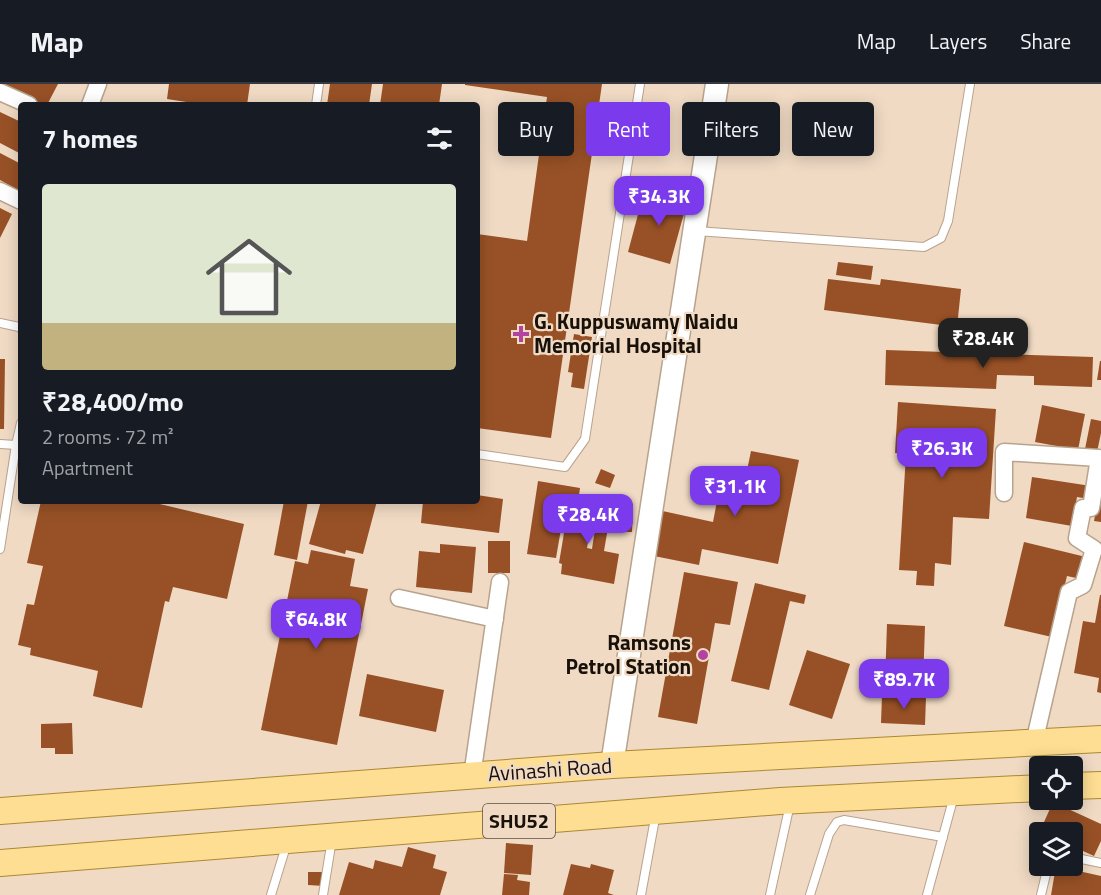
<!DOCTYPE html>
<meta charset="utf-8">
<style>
:root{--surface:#171b24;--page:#242831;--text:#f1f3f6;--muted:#9ea1a6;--line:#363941;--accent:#7c3aed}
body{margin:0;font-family:"Titillium Web",sans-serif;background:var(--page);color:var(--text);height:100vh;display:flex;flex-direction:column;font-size:22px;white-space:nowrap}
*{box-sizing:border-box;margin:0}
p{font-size:20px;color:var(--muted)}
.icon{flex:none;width:33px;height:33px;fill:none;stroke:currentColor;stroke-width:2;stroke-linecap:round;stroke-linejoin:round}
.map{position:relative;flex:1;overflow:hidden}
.side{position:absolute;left:18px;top:18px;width:462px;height:402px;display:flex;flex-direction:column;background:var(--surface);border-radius:6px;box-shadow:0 3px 15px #0003}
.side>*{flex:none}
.banner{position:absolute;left:498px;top:18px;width:513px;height:54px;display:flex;gap:12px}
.controls{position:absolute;left:1029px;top:672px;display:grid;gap:12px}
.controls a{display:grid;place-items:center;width:54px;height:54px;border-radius:6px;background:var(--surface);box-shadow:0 3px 15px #0003;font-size:30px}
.price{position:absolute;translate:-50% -51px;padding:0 14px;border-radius:12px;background:var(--accent);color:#fff;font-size:20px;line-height:39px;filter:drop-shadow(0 2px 3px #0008)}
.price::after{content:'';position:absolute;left:50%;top:36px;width:18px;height:14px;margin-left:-9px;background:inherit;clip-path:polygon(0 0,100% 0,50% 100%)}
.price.selected{background:#222;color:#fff}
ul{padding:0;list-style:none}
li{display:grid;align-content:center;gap:12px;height:318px;padding:0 24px}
li span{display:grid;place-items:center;height:186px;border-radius:6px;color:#555}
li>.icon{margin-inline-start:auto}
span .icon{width:108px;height:108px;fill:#fffc;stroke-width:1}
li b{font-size:26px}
h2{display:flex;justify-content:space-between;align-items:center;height:72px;padding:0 24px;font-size:26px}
.chip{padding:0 21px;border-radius:6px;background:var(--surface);box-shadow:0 3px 15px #0003;font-size:21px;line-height:54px}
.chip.selected{background:var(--accent);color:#fff}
header{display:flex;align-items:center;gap:36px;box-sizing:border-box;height:84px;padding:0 30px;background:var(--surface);border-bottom:2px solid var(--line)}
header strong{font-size:28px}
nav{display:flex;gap:33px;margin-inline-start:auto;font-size:21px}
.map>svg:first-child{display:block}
.building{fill:#985126}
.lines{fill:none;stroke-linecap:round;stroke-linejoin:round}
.service-casing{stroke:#b8a38e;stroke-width:10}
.minor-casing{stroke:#b8a38e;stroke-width:19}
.secondary-casing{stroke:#b8a38e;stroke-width:25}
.primary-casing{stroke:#ac8833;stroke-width:28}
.service{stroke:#fff;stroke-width:8}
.minor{stroke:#fff;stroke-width:16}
.secondary{stroke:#fff;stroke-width:22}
.primary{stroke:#fdde92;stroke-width:26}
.poi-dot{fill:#b3439f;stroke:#f0dac4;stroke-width:2}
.labels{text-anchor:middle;stroke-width:4.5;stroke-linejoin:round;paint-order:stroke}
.shield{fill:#f0dac4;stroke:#594d41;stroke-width:1.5}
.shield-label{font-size:20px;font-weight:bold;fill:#181109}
.poi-label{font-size:21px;font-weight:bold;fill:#181109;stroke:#f0dac4;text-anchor:start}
.street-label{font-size:21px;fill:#181109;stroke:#f0dac4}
</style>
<header>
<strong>Map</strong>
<nav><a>Map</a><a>Layers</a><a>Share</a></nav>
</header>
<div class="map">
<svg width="1101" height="811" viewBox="0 0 1101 811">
<rect width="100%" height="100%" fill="#f0dac4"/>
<g class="building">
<polygon points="3,0 58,0 47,21 43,21"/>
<polygon points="169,0 250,0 247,21 192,21 193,19 167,15"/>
<polygon points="330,0 372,0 369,21 327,21"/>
<polygon points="383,0 442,0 439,21 380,21"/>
<polygon points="465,0 602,0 551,354 477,344 477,150 527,157 547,13 465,1"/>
<polygon points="0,28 21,38 21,70 0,59"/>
<polygon points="0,69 21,80 20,107 0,96"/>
<polygon points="655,105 688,115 670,180 628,168 640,123 650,125"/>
<polygon points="0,124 12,130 0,154"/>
<polygon points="838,178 873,182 871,196 836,191"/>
<polygon points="828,195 880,201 881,195 961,205 957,243 824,226"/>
<polygon points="574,250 592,253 584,305 571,303 573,289 568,288"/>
<polygon points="886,266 1093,273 1092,303 1034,301 1034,292 997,291 996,305 885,301"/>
<polygon points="0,275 5,275 4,345 0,345"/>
<polygon points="1100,277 1101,277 1101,296 1097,296"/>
<polygon points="898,318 996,325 989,435 953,433 951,481 935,479 934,502 916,501 917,487 899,486 906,370 895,369"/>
<polygon points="1042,321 1085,330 1078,366 1035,358"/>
<polygon points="1091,335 1101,337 1101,349 1097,368 1085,365"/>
<polygon points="751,367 799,376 778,480 702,465 699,481 649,471 658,426 713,438 722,391 745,396"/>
<polygon points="601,385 615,391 610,404 595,399"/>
<polygon points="1032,393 1091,402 1089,415 1077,413 1072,442 1026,434"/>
<polygon points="538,397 580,404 578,418 566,416 556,474 527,470"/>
<polygon points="1100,406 1101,406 1101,438 1094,437"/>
<polygon points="477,411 503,415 499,449 421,439 423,417 477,417"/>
<polygon points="41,417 147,417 244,440 227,515 173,503 169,518 165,517 142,624 93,612 98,587 30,571 31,564 18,561 27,520 34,521 43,482 27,479"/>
<polygon points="284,417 308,417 297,476 274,471"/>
<polygon points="321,417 377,417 363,470 346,466 345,470 309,460"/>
<polygon points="569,419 594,423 587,464 592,465 599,419 612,420 604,467 619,470 614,500 561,490 562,480 559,479"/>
<polygon points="615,419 633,420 632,448 621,448 620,449 614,449"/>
<rect x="488" y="457" width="22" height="32"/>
<polygon points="1024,458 1086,473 1081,495 1067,492 1052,553 1004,542"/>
<polygon points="440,460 476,463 472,509 416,503 419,467 440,469"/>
<polygon points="311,466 355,475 350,502 368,505 337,661 261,646 295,477 308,480"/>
<polygon points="684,488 738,498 730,541 715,539 697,640 658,633"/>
<polygon points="755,499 806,511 804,520 790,517 769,606 731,597"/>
<polygon points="1100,511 1101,511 1101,609 1097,608 1099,594 1074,589 1083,537 1095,539"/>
<polygon points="887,540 925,542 923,600 885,599"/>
<polygon points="807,566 850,580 832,635 789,621"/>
<polygon points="367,590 444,606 436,648 359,632"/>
<polygon points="882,611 926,613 925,641 881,639"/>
<polygon points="72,639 73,670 55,670 55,664 41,664 41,640"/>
<polygon points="1053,718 1101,740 1101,757 1094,772 1072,762 1072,748 1043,748 1040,747"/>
<polygon points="506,759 533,761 531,791 504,789"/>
<polygon points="408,763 436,771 433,784 447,788 440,811 339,811 349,778 373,785 375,776 402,783"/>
<polygon points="571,780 590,784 591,780 614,786 608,809 614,811 563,811"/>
<polygon points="1056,782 1101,792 1101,811 1051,811"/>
<polygon points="308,788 324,788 324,802 308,801"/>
<polygon points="504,790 518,791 517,796 530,798 529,811 502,811"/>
</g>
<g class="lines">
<defs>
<g id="service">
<polyline points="316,21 319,0"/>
<polyline points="696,147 924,163 941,154 948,137 970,0"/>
<polyline points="0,239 19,243 21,245"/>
<polyline points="0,360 16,361"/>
<polyline points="477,370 565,383 585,355 640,0"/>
<polyline points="0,465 16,361 21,339"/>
<polyline points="1072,773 1101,779"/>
<polyline points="271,811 287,759"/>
<polyline points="323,811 332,755"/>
<polyline points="641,811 656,729"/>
<polyline points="770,811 790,720"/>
<polyline points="810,811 829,750 837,738 844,736 943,753"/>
<polyline points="927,811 954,712"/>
<polyline points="1041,811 1048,782"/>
</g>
<g id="minor">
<polyline points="0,8 29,21"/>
<polyline points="90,21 98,0"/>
<polyline points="0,107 21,117"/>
<polyline points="1004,409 1004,368 1099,374 1091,424 1083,424 1077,454 1094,465 1083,501 1069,508 1034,659"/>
<polyline points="399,514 495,535"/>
<polyline points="472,692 500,498"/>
</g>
<polyline id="secondary" points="612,681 717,0"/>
<g id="primary">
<polyline points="1072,702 1101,701"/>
<polyline points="0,727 612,681 1101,655"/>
<polyline points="0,779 780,717 1040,704"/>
</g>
</defs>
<use href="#service" class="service-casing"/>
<use href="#minor" class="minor-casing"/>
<use href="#secondary" class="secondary-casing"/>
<use href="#primary" class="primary-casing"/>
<use href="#service" class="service"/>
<use href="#minor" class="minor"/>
<use href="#secondary" class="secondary"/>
<use href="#primary" class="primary"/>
</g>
<g class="poi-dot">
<path d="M518 241h6v6h6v6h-6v6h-6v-6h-6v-6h6z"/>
<circle cx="703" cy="571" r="6"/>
</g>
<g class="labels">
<rect class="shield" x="483" y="720" width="72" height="34" rx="4.5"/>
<g class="shield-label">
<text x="519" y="744">SHU52</text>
</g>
<g class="poi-label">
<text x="534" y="245">G. Kuppuswamy Naidu<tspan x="534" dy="24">Memorial Hospital</tspan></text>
<text x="691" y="566" text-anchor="end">Ramsons<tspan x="691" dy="24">Petrol Station</tspan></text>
</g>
<g class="street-label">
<text transform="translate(550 686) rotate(-4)" y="7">Avinashi Road</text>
</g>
</g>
</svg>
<div class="controls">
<a><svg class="icon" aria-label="locate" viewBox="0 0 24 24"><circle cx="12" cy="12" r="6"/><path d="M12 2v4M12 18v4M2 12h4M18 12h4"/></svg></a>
<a><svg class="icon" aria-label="layers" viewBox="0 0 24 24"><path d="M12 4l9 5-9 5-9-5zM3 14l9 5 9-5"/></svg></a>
</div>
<b class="price" style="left:659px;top:143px">₹34.3K</b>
<b class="price selected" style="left:983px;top:285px">₹28.4K</b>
<b class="price" style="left:942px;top:395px">₹26.3K</b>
<b class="price" style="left:735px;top:433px">₹31.1K</b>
<b class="price" style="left:588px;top:461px">₹28.4K</b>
<b class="price" style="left:316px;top:566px">₹64.8K</b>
<b class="price" style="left:904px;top:626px">₹89.7K</b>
<div class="banner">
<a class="chip">Buy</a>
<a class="chip selected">Rent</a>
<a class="chip">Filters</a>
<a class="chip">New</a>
</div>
<section class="side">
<h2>7 homes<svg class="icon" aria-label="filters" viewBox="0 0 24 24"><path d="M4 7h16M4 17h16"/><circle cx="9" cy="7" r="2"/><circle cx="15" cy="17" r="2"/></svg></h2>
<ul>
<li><span style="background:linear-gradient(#dfe7d0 75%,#c2b280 0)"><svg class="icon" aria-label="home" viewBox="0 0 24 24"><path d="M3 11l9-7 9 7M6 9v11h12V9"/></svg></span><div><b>₹28,400/mo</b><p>2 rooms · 72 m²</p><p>Apartment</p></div></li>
</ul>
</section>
</div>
